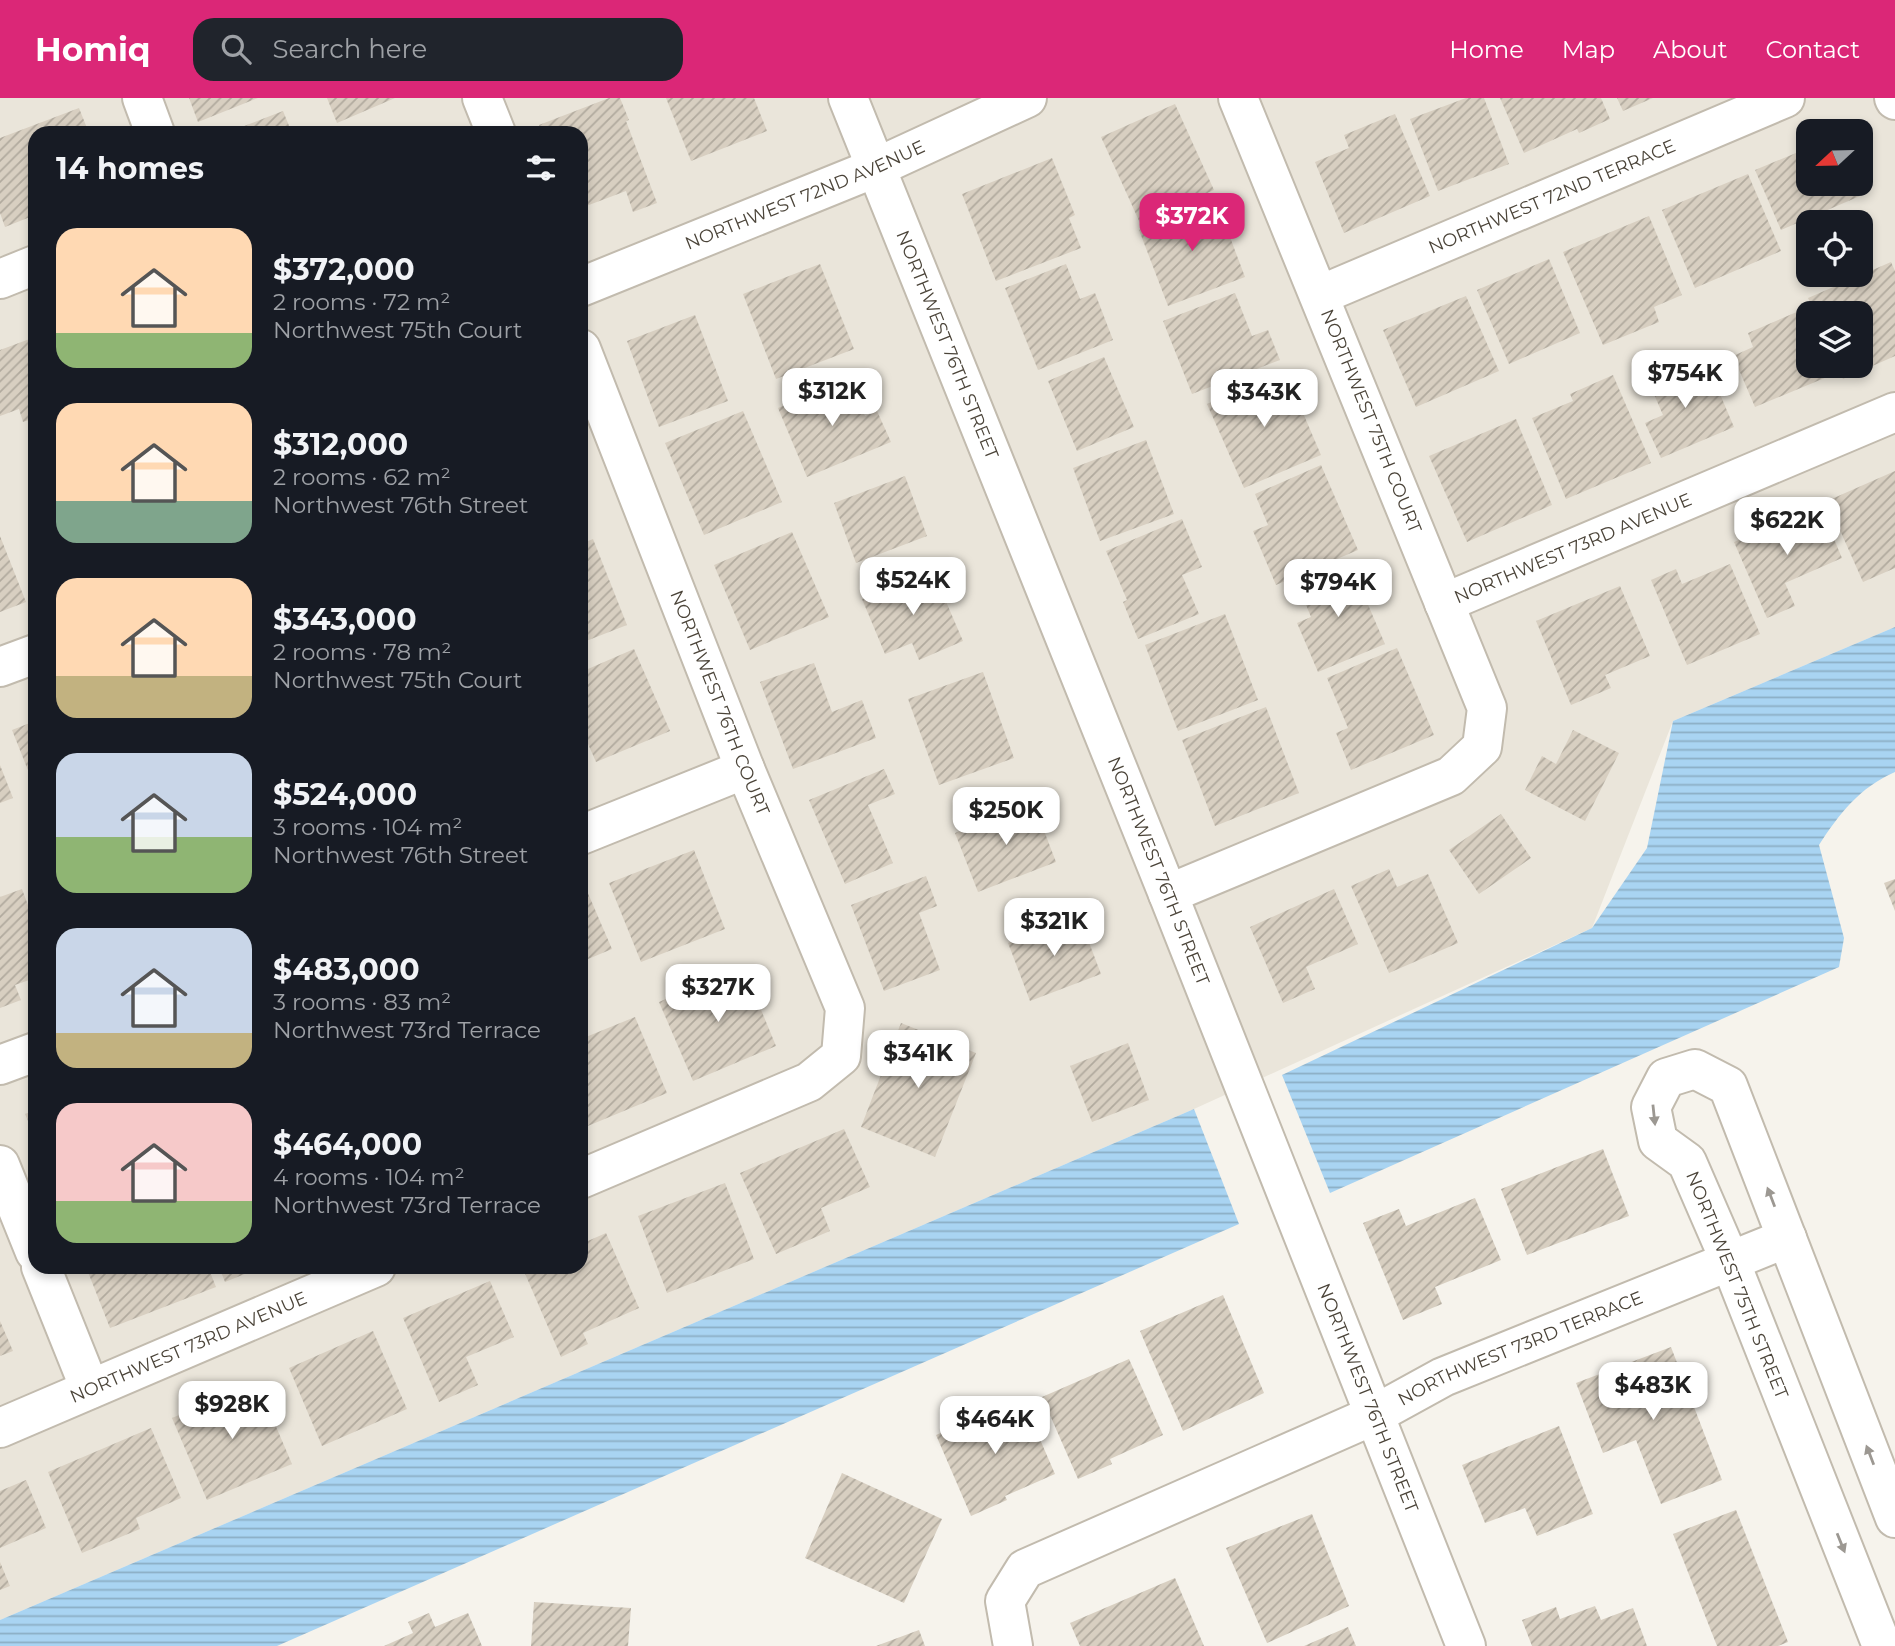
<!DOCTYPE html>
<meta charset="utf-8">
<style>
:root{--surface:#171b24;--page:#20242c;--text:#f1f3f6;--muted:#9ea1a6;--accent:#db2777}
body{margin:0;font-family:Montserrat,sans-serif;background:var(--page);color:var(--text);height:100vh;display:flex;flex-direction:column;font-size:26px;white-space:nowrap}
*{box-sizing:border-box;margin:0}
p{font-size:23px;color:var(--muted)}
.icon{flex:none;width:38px;height:38px;fill:none;stroke:currentColor;stroke-width:2;stroke-linecap:round;stroke-linejoin:round}
.map{position:relative;flex:1;overflow:hidden}
.side{position:absolute;left:28px;top:28px;width:560px;height:1148px;display:flex;flex-direction:column;background:var(--surface);border-radius:21px;box-shadow:0 4px 10px #0003}
.side>*{flex:none}
.needle{width:46px;rotate:248deg}
.fabs{position:absolute;left:1796px;top:21px;display:grid;gap:14px}
.fabs a{display:grid;place-items:center;width:77px;height:77px;border-radius:14px;background:var(--surface);box-shadow:0 4px 10px #0003;font-size:35px}
.price{position:absolute;translate:-50% -60px;padding:0 16px;border-radius:14px;background:#fff;color:#222;font-size:23px;line-height:46px;filter:drop-shadow(0 2px 4px #0008)}
.price::after{content:'';position:absolute;left:50%;top:42px;width:21px;height:16px;margin-left:-10px;background:inherit;clip-path:polygon(0 0,100% 0,50% 100%)}
.price.active{background:var(--accent);color:#fff}
ul{padding:0;list-style:none}
li{display:flex;align-items:center;gap:21px;height:175px;padding:0 28px}
li span{display:grid;place-items:center;flex:none;width:196px;height:140px;border-radius:21px;color:#555}
li>.icon{margin-inline-start:auto}
span .icon{width:84px;height:84px;fill:#fffc;stroke-width:1}
li b{font-size:30px}
h2{display:flex;justify-content:space-between;align-items:center;height:84px;padding:0 28px;font-size:30px}
header{display:flex;align-items:center;gap:42px;box-sizing:border-box;height:98px;padding:0 35px;background:var(--accent);color:#fff}
header strong{font-size:33px}
nav{display:flex;gap:38px;margin-inline-start:auto;font-size:24px}
.search{width:490px;height:63px;background:var(--page);display:flex;align-items:center;gap:18px;box-sizing:border-box;padding:0 24px;border-radius:21px;color:var(--muted);font-size:26px}
.map>svg:first-child{display:block}
.residential{fill:#eae5da;fill-rule:evenodd}
.water{fill:url(#water-rules)}
.building{fill:url(#building-hatch)}
.lines{fill:none;stroke-linecap:round;stroke-linejoin:round}
.street-casing{stroke:#c2bbae;stroke-width:42}
.street{stroke:#fff;stroke-width:38}
.oneway{fill:#9c9892}
.labels{text-anchor:middle;stroke-width:5;stroke-linejoin:round;paint-order:stroke}
.street-label{font-size:18px;fill:#4b4439;stroke:#fff}
</style>
<header>
<strong>Homiq</strong>
<div class="search"><svg class="icon" aria-label="search" viewBox="0 0 24 24"><circle cx="10" cy="10" r="6"/><path d="M15 15l6 6"/></svg>Search here</div>
<nav><a>Home</a><a>Map</a><a>About</a><a>Contact</a></nav>
</header>
<div class="map">
<svg width="1895" height="1548" viewBox="0 0 1895 1548">
<defs>
<pattern id="water-rules" width="6" height="5" patternUnits="userSpaceOnUse" patternTransform="scale(1.75)"><rect width="6" height="5" fill="#a9d4f2"/><path d="M0 2.5h6" fill="none" stroke="#8caec5"/></pattern>
<pattern id="building-hatch" width="6" height="6" patternUnits="userSpaceOnUse" patternTransform="scale(1.75)"><rect width="6" height="6" fill="#d8cfc1"/><path d="M-1 1l2-2M0 6l6-6M5 7l2-2" fill="none" stroke="#b1aa9e"/></pattern>
</defs>
<rect width="100%" height="100%" fill="#f6f3ec"/>
<path class="residential" d="M0 0H1895V529L1673 623 1592 830 1194 1011 0 1522ZM1808 33H1860V86H1808ZM35 35H581V1169H35ZM1808 124H1860V177H1808ZM1808 215H1860V268H1808Z"/>
<g class="water">
<path d="M1895 529V674C1860 689 1839 716 1819 747L1844 840 1839 869 1330 1095 1282 977 1592 830 1647 750 1673 623Z"/>
<polygon points="1194,1011 1239,1126 277,1548 0,1548 0,1522"/>
</g>
<g class="building">
<polygon points="189,0 258,0 198,24"/>
<polygon points="327,0 395,0 337,25"/>
<polygon points="609,0 620,0 629,22 626,23 657,105 633,114 626,93 581,110 581,35 542,35 539,27"/>
<polygon points="666,0 754,0 767,33 691,63"/>
<polygon points="1466,0 1484,0 1509,66 1438,93 1410,21"/>
<polygon points="1500,0 1601,0 1610,21 1579,35 1577,31 1524,55"/>
<polygon points="1617,0 1653,0 1623,13"/>
<polygon points="1175,6 1214,92 1140,125 1101,39"/>
<polygon points="79,10 89,35 35,35 35,117 5,129 0,115 0,40"/>
<polygon points="283,13 292,35 226,35"/>
<polygon points="1395,16 1430,98 1344,135 1315,64 1349,50 1344,37"/>
<polygon points="1808,50 1808,86 1860,86 1860,79 1867,95 1781,132 1755,72"/>
<polygon points="1052,60 1075,117 1069,120 1081,150 996,183 962,96"/>
<polygon points="1748,76 1781,153 1695,190 1662,112"/>
<polygon points="1216,102 1245,179 1168,208 1139,132"/>
<polygon points="1649,118 1682,197 1654,209 1659,224 1603,247 1563,154"/>
<polygon points="1549,161 1580,235 1509,266 1477,192"/>
<polygon points="1891,164 1895,173 1895,258 1843,281 1838,268 1860,268 1860,215 1815,215 1808,200"/>
<polygon points="820,166 854,251 776,281 743,196"/>
<polygon points="1066,166 1080,201 1095,195 1113,242 1038,272 1005,190"/>
<polygon points="1235,195 1252,238 1268,232 1280,262 1192,296 1163,223"/>
<polygon points="1466,198 1499,273 1416,309 1383,232"/>
<polygon points="1799,213 1808,233 1808,268 1822,268 1827,279 1755,309 1733,258 1753,249 1748,235"/>
<polygon points="695,217 728,303 659,329 627,243"/>
<polygon points="35,239 35,320 23,324 19,311 0,318 0,252"/>
<polygon points="1104,259 1134,329 1077,353 1048,283"/>
<polygon points="1681,263 1690,284 1711,275 1734,329 1661,360 1645,325 1663,317 1646,278"/>
<polygon points="1285,273 1321,357 1244,390 1207,306"/>
<polygon points="1613,277 1651,365 1566,401 1532,320 1573,303 1570,296"/>
<polygon points="849,280 865,318 877,313 891,344 807,379 778,310"/>
<polygon points="743,313 782,404 704,437 665,345"/>
<polygon points="1516,321 1552,407 1467,444 1429,358"/>
<polygon points="1146,342 1174,416 1100,443 1073,370"/>
<polygon points="1321,367 1358,452 1276,487 1253,433 1268,427 1255,396"/>
<polygon points="1895,373 1895,470 1863,484 1827,403"/>
<polygon points="905,378 927,438 856,465 834,405"/>
<polygon points="1820,408 1842,460 1785,485 1795,508 1767,520 1734,444"/>
<polygon points="1182,421 1202,469 1182,477 1199,516 1138,541 1123,504 1127,502 1106,453"/>
<polygon points="792,434 829,519 750,552 714,467"/>
<polygon points="0,438 26,504 0,514"/>
<polygon points="593,441 627,527 581,545 581,446"/>
<polygon points="1350,465 1385,546 1318,574 1297,525 1311,519 1298,487"/>
<polygon points="1730,466 1760,536 1687,567 1651,482 1676,471 1682,486"/>
<polygon points="932,471 963,543 919,562 912,545 885,556 862,501"/>
<polygon points="1620,488 1650,558 1605,577 1611,590 1571,607 1536,523"/>
<polygon points="1225,516 1258,602 1178,633 1145,547"/>
<polygon points="1397,550 1434,637 1351,672 1336,635 1348,630 1327,580"/>
<polygon points="634,551 670,633 596,664 581,630 581,574"/>
<polygon points="814,565 832,614 862,602 876,640 793,671 760,584"/>
<polygon points="983,574 1014,660 939,687 908,601"/>
<polygon points="1266,609 1299,695 1215,728 1182,642"/>
<polygon points="35,623 35,690 12,632"/>
<polygon points="1573,632 1619,655 1585,723 1525,692 1542,658 1556,666"/>
<polygon points="0,667 13,700 0,705"/>
<polygon points="884,671 895,696 868,707 893,765 845,786 809,702"/>
<polygon points="1033,704 1056,764 978,794 955,735"/>
<polygon points="1501,716 1531,760 1479,796 1449,752"/>
<polygon points="694,752 725,831 641,864 609,785"/>
<polygon points="1389,771 1397,789 1428,776 1458,845 1389,875 1351,788"/>
<polygon points="926,778 937,808 919,815 940,872 884,893 851,807"/>
<polygon points="1895,781 1895,813 1884,785"/>
<polygon points="22,791 35,826 35,880 15,887 21,902 0,910 0,799"/>
<polygon points="1334,791 1358,846 1306,869 1315,891 1283,905 1250,829"/>
<polygon points="587,793 612,851 581,864 581,796"/>
<polygon points="1079,818 1101,876 1030,903 1008,845"/>
<polygon points="743,868 776,948 693,983 659,904"/>
<polygon points="635,919 667,995 583,1030 581,941"/>
<polygon points="901,925 976,955 935,1059 861,1029"/>
<polygon points="1128,945 1149,1002 1092,1024 1070,968"/>
<polygon points="35,1012 35,1039 25,1016"/>
<polygon points="844,1031 870,1089 821,1110 830,1133 776,1156 740,1075"/>
<polygon points="1603,1051 1629,1118 1527,1157 1501,1091"/>
<polygon points="725,1085 754,1161 667,1195 638,1118"/>
<polygon points="1475,1100 1501,1162 1435,1189 1442,1206 1403,1222 1363,1125 1399,1111 1406,1128"/>
<polygon points="606,1135 639,1210 583,1235 588,1246 561,1259 523,1171 581,1169 581,1146"/>
<polygon points="86,1169 208,1169 216,1189 110,1230"/>
<polygon points="219,1169 262,1169 225,1184"/>
<polygon points="490,1183 514,1239 466,1259 478,1287 439,1304 403,1220"/>
<polygon points="1223,1197 1264,1295 1183,1333 1140,1233"/>
<polygon points="0,1223 13,1253 0,1258"/>
<polygon points="373,1233 407,1311 322,1348 289,1270"/>
<polygon points="1671,1249 1722,1382 1661,1406 1636,1342 1603,1355 1576,1285"/>
<polygon points="1129,1261 1163,1337 1110,1361 1112,1366 1078,1381 1042,1299"/>
<polygon points="257,1284 292,1366 207,1402 172,1320"/>
<polygon points="1022,1300 1055,1376 1005,1398 1007,1402 971,1418 936,1337"/>
<polygon points="1559,1328 1593,1416 1537,1438 1525,1410 1485,1425 1462,1367"/>
<polygon points="151,1330 181,1400 136,1420 140,1431 82,1455 48,1374"/>
<polygon points="842,1375 942,1421 904,1505 805,1460"/>
<polygon points="26,1382 46,1430 0,1450 0,1393"/>
<polygon points="1736,1412 1788,1544 1778,1548 1717,1548 1673,1436"/>
<polygon points="1312,1416 1349,1508 1267,1545 1226,1450"/>
<polygon points="0,1464 10,1488 0,1492"/>
<polygon points="1175,1480 1204,1548 1080,1548 1070,1525"/>
<polygon points="534,1504 631,1510 628,1548 531,1548"/>
<polygon points="1595,1508 1601,1522 1633,1510 1647,1548 1532,1548 1522,1522 1556,1509 1560,1521"/>
<polygon points="429,1515 435,1529 468,1515 482,1548 384,1548 413,1535 408,1524"/>
<polygon points="1348,1529 1356,1548 1304,1548"/>
<polygon points="919,1532 925,1548 876,1548"/>
</g>
<g class="lines">
<defs>
<g id="street">
<polyline points="142,0 155,35"/>
<polyline points="482,0 496,35"/>
<path id="s1" d="M848 0 1168 796 1466 1548"/>
<polyline points="1894,0 1895,2"/>
<polyline points="0,181 35,167"/>
<path id="s2" d="M581 189 875 70 1027 0"/>
<path id="s3" d="M1320 197 1785 0"/>
<path id="s4" d="M581 251 745 671 845 910 841 958 809 984 581 1081"/>
<path id="s5" d="M1444 505 1895 314"/>
<polyline points="0,569 35,556"/>
<polyline points="581,737 745,671"/>
<polyline points="1168,796 1451,678 1482,649 1487,610 1238,0"/>
<polyline points="0,967 35,954"/>
<polyline points="0,1067 35,1154"/>
<polyline points="41,1169 90,1291"/>
<path id="s6" d="M0 1330 376 1169"/>
<path id="s7" d="M1013 1548 1005 1503 1025 1471 1372 1318 1443 1279 1787 1140"/>
<polyline points="1882,1548 1730,1163 1687,1064 1658,1043 1651,1009 1666,980 1695,971 1728,988 1895,1420"/>
</g>
</defs>
<use href="#street" class="street-casing"/>
<use href="#street" class="street"/>
</g>
<defs><path id="oneway-solid" d="M-6-.8H1V-3.2L6.5 0L1 3.2V.8H-6Z" transform="scale(1.75)"/></defs>
<g class="oneway">
<use href="#oneway-solid" transform="translate(1654 1017) rotate(84)"/>
<use href="#oneway-solid" transform="translate(1771 1099) rotate(-111)"/>
<use href="#oneway-solid" transform="translate(1870 1357) rotate(-111)"/>
<use href="#oneway-solid" transform="translate(1841 1445) rotate(68)"/>
</g>
<g class="labels">
<g class="street-label">
<text dy="6" stroke="none"><textPath href="#s2" startOffset="242">NORTHWEST 72ND AVENUE</textPath></text>
<text dy="6" stroke="none"><textPath href="#s3" startOffset="252">NORTHWEST 72ND TERRACE</textPath></text>
<text dy="6" stroke="none"><textPath href="#s1" startOffset="266">NORTHWEST 76TH STREET</textPath></text>
<text transform="translate(1371 323) rotate(68)" y="6">NORTHWEST 75TH COURT</text>
<text dy="6" stroke="none"><textPath href="#s5" startOffset="140">NORTHWEST 73RD AVENUE</textPath></text>
<text dy="6" stroke="none"><textPath href="#s4" startOffset="380">NORTHWEST 76TH COURT</textPath></text>
<text dy="6" stroke="none"><textPath href="#s1" startOffset="833">NORTHWEST 76TH STREET</textPath></text>
<text transform="translate(1737 1187) rotate(68)" y="6">NORTHWEST 75TH STREET</text>
<text dy="6" stroke="none"><textPath href="#s6" startOffset="205">NORTHWEST 73RD AVENUE</textPath></text>
<text dy="6" stroke="none"><textPath href="#s7" startOffset="626">NORTHWEST 73RD TERRACE</textPath></text>
<text dy="6" stroke="none"><textPath href="#s1" startOffset="1400">NORTHWEST 76TH STREET</textPath></text>
</g>
</g>
</svg>
<div class="fabs">
<a><svg class="needle" viewBox="-14 -14 28 28"><path d="M0-13l5 13h-10z" fill="#e53935"/><path d="M0 13l5-13h-10z" fill="#9ea1a6"/></svg></a>
<a><svg class="icon" aria-label="locate" viewBox="0 0 24 24"><circle cx="12" cy="12" r="6"/><path d="M12 2v4M12 18v4M2 12h4M18 12h4"/></svg></a>
<a><svg class="icon" aria-label="layers" viewBox="0 0 24 24"><path d="M12 4l9 5-9 5-9-5zM3 14l9 5 9-5"/></svg></a>
</div>
<b class="price active" style="left:1192px;top:155px">$372K</b>
<b class="price" style="left:1685px;top:312px">$754K</b>
<b class="price" style="left:832px;top:330px">$312K</b>
<b class="price" style="left:1264px;top:331px">$343K</b>
<b class="price" style="left:1787px;top:459px">$622K</b>
<b class="price" style="left:913px;top:519px">$524K</b>
<b class="price" style="left:1338px;top:521px">$794K</b>
<b class="price" style="left:1006px;top:749px">$250K</b>
<b class="price" style="left:1054px;top:860px">$321K</b>
<b class="price" style="left:718px;top:926px">$327K</b>
<b class="price" style="left:918px;top:992px">$341K</b>
<b class="price" style="left:1653px;top:1324px">$483K</b>
<b class="price" style="left:232px;top:1343px">$928K</b>
<b class="price" style="left:995px;top:1358px">$464K</b>
<section class="side">
<h2>14 homes<svg class="icon" aria-label="filters" viewBox="0 0 24 24"><path d="M4 7h16M4 17h16"/><circle cx="9" cy="7" r="2"/><circle cx="15" cy="17" r="2"/></svg></h2>
<ul>
<li><span style="background:linear-gradient(#ffd9b3 75%,#8fb573 0)"><svg class="icon" aria-label="home" viewBox="0 0 24 24"><path d="M3 11l9-7 9 7M6 9v11h12V9"/></svg></span><div><b>$372,000</b><p>2 rooms · 72 m²</p><p>Northwest 75th Court</p></div></li>
<li><span style="background:linear-gradient(#ffd9b3 70%,#7fa58c 0)"><svg class="icon" aria-label="home" viewBox="0 0 24 24"><path d="M3 11l9-7 9 7M6 9v11h12V9"/></svg></span><div><b>$312,000</b><p>2 rooms · 62 m²</p><p>Northwest 76th Street</p></div></li>
<li><span style="background:linear-gradient(#ffd9b3 70%,#c2b280 0)"><svg class="icon" aria-label="home" viewBox="0 0 24 24"><path d="M3 11l9-7 9 7M6 9v11h12V9"/></svg></span><div><b>$343,000</b><p>2 rooms · 78 m²</p><p>Northwest 75th Court</p></div></li>
<li><span style="background:linear-gradient(#c9d6e8 60%,#8fb573 0)"><svg class="icon" aria-label="home" viewBox="0 0 24 24"><path d="M3 11l9-7 9 7M6 9v11h12V9"/></svg></span><div><b>$524,000</b><p>3 rooms · 104 m²</p><p>Northwest 76th Street</p></div></li>
<li><span style="background:linear-gradient(#c9d6e8 75%,#c2b280 0)"><svg class="icon" aria-label="home" viewBox="0 0 24 24"><path d="M3 11l9-7 9 7M6 9v11h12V9"/></svg></span><div><b>$483,000</b><p>3 rooms · 83 m²</p><p>Northwest 73rd Terrace</p></div></li>
<li><span style="background:linear-gradient(#f6c9c9 70%,#8fb573 0)"><svg class="icon" aria-label="home" viewBox="0 0 24 24"><path d="M3 11l9-7 9 7M6 9v11h12V9"/></svg></span><div><b>$464,000</b><p>4 rooms · 104 m²</p><p>Northwest 73rd Terrace</p></div></li>
</ul>
</section>
</div>
